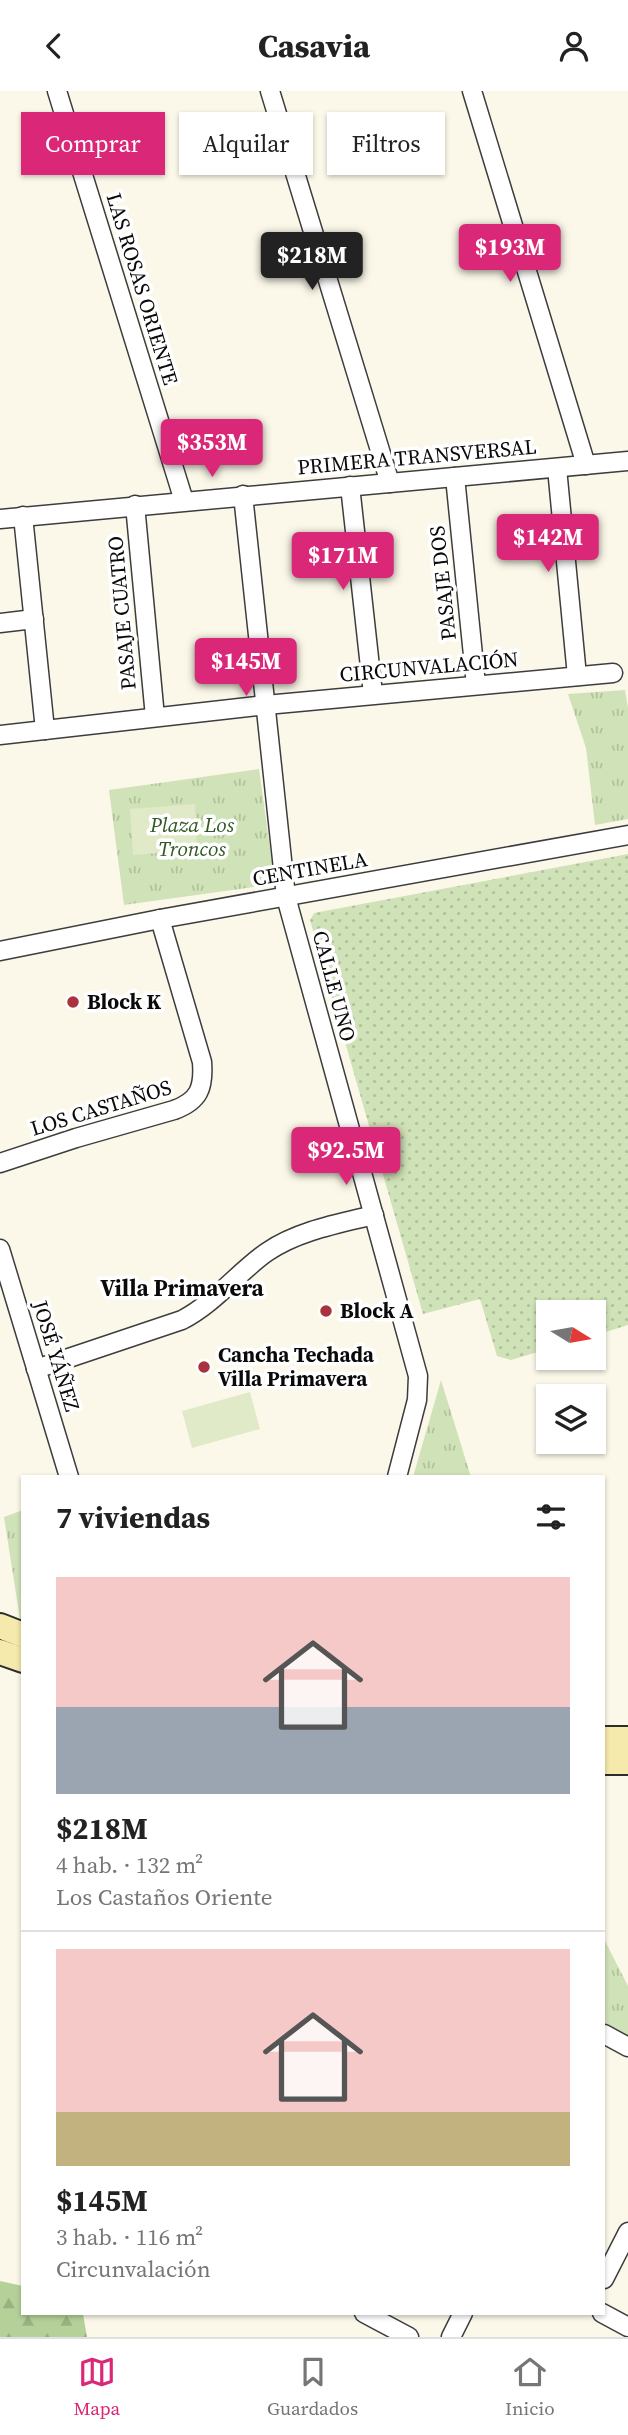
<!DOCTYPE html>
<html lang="es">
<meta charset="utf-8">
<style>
:root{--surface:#fff;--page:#f6f6f6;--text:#222;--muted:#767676;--line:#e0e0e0;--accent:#db2777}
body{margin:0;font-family:"Source Serif 4",serif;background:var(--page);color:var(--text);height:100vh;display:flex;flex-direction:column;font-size:26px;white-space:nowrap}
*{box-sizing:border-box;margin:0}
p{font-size:23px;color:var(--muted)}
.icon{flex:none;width:38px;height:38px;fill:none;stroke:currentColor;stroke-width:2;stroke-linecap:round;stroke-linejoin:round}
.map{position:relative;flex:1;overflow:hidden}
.sheet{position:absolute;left:21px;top:1384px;width:584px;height:840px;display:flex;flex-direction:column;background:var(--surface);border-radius:0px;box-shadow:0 2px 5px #0004}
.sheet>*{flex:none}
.banner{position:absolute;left:21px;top:21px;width:586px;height:63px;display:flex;gap:14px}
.needle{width:46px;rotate:101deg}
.fabs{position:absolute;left:536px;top:1209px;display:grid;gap:14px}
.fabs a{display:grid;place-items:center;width:70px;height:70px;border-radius:0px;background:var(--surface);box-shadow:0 2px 5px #0004;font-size:35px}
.price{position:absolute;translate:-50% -60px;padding:0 16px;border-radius:7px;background:var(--accent);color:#fff;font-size:23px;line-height:46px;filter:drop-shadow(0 2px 4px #0008)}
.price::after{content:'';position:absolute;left:50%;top:42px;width:21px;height:16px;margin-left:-10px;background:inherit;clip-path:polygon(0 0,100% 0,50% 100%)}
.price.selected{background:#222;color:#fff}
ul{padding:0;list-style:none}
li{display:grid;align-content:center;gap:14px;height:371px;padding:0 35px}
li+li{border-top:2px solid var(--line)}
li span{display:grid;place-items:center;height:217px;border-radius:0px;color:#555}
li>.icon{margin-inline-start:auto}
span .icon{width:126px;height:126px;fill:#fffc;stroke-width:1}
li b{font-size:30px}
h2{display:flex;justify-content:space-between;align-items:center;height:84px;padding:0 35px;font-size:30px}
.tag{padding:0 24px;border-radius:0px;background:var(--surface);box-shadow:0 2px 5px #0004;font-size:24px;line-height:63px}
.tag.selected{background:var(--accent);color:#fff}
header{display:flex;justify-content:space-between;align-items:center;height:91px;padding:0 35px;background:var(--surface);font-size:32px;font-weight:800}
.tabs{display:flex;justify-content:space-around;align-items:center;height:98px;border-top:2px solid var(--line);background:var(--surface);font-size:19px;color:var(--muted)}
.tabs a{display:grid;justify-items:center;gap:4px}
.tabs .selected{color:var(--accent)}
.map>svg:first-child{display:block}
.grass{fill:url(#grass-dots)}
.forest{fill:url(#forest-firs)}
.park{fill:url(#park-tufts)}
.pitch{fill:#e0eac8}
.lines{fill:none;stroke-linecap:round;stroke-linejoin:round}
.minor-casing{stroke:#3d3d3d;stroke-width:21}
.secondary-casing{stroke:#2c2c2c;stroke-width:28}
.minor{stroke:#fff;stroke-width:18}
.secondary{stroke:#f5e9ab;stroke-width:24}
.poi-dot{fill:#a8333f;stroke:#fff;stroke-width:2.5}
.labels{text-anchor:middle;stroke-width:7;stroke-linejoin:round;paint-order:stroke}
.street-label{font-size:21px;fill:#0a0a0a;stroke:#fff}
.park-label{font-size:21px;font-style:italic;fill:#315823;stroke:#fff}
.poi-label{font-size:21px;font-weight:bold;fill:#0a0a0a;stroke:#fff;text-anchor:start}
.neighbourhood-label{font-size:23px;font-weight:bold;fill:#0a0a0a;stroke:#fff}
</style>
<header><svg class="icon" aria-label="back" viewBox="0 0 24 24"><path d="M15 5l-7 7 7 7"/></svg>Casavia<svg class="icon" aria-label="person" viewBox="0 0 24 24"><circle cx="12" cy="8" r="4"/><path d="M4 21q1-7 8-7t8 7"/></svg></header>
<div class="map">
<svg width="628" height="2246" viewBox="0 0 628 2246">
<defs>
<pattern id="grass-dots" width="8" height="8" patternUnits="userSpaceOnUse" patternTransform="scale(1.75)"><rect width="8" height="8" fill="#d0e2b7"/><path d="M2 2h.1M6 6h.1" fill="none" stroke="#b1c19c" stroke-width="1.8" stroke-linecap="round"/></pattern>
<pattern id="forest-firs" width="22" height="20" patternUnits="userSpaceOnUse" patternTransform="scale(1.75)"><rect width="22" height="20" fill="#b5d199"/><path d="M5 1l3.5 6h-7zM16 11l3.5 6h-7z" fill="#9ab282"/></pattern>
<pattern id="park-tufts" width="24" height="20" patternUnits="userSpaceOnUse" patternTransform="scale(1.75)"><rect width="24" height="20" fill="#d0e2b7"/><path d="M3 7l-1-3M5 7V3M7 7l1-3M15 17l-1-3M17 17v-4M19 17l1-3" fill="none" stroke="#b1c19c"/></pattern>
</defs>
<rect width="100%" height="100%" fill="#fcf8e9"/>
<polygon class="grass" points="628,763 628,1234 593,1245 593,1222 548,1222 548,1258 511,1269 497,1265 480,1208 423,1223 310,829 314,822"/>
<polygon class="forest" points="0,2190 23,2195 23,2222 83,2223 87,2246 0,2246"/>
<g class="park">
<polygon points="625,599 628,617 628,728 595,734 586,657 568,603"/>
<polygon points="259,678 275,793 124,814 109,699"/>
<polygon points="441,1289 471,1386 413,1386"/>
<polygon points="23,1419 23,1535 21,1535 4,1426"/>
<polygon points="604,1848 628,1895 628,1946 604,1934"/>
</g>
<g class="pitch">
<polygon points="195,713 197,759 133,764 130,718"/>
<polygon points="250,1301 260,1338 192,1357 182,1320"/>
</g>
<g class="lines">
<defs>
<g id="minor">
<polyline points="57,0 184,410"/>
<polyline points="270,0 390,392"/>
<polyline points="472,0 586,374"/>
<polyline points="557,377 577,585"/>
<polyline points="455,386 476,594"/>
<polyline points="350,395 373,603"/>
<polyline points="243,404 286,806 418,1285 417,1309 397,1386"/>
<polyline points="135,414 155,626"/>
<polyline points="23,425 45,639"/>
<polyline points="0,428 628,370"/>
<polyline points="0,532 34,528"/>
<polyline points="0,644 266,614 613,582"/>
<polyline points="0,860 160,828 628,744"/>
<path d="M0 1072 76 1047 174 1019C199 1010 204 997 202 971L160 828"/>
<polyline points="0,1158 69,1386"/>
<path d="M36 1278 182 1229C215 1212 237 1182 267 1161 298 1140 337 1133 374 1124"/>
<polyline points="604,1943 628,1956"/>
<polyline points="604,2188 628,2141"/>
<polyline points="364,2222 409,2246"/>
<polyline points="602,2222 628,2236"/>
<polyline points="451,2246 463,2222"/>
</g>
<g id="secondary">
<polyline points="0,1535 23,1544"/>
<polyline points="0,1561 23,1569"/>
<polyline points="604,1648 628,1648"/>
<polyline points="604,1671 628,1671"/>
</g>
</defs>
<use href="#minor" class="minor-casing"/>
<use href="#secondary" class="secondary-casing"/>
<use href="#minor" class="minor"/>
<use href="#secondary" class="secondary"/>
</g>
<g class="poi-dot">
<circle cx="73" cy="911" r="7"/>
<circle cx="326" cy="1220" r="7"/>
<circle cx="204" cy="1276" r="7"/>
</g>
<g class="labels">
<g class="street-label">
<text transform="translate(142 198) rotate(73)" y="7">LAS ROSAS ORIENTE</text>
<text transform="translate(417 366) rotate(-5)" y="7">PRIMERA TRANSVERSAL</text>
<text transform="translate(443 492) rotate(-96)" y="7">PASAJE DOS</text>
<text transform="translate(122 522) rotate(-95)" y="7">PASAJE CUATRO</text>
<text transform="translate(429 576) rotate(-5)" y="7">CIRCUNVALACIÓN</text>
<text transform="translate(310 778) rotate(-10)" y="7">CENTINELA</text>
<text transform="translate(334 895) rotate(75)" y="7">CALLE UNO</text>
<text transform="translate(101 1017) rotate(-17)" y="7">LOS CASTAÑOS</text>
<text transform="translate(56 1265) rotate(73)" y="7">JOSÉ YÁÑEZ</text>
</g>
<g class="park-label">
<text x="192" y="741">Plaza Los<tspan x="192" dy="24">Troncos</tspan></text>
</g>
<g class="poi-label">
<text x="87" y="918">Block K</text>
<text x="340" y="1227">Block A</text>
<text x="218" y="1271">Cancha Techada<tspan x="218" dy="24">Villa Primavera</tspan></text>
</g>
<g class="neighbourhood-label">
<text x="182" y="1205">Villa Primavera</text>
</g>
</g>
</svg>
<div class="fabs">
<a><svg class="needle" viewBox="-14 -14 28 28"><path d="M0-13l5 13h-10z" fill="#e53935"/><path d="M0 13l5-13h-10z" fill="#767676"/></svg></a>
<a><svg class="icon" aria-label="layers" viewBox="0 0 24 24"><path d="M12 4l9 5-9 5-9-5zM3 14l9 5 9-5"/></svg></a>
</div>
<b class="price" style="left:510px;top:193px">$193M</b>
<b class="price selected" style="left:312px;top:201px">$218M</b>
<b class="price" style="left:212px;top:388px">$353M</b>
<b class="price" style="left:548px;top:483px">$142M</b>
<b class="price" style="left:343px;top:501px">$171M</b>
<b class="price" style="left:246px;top:607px">$145M</b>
<b class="price" style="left:346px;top:1096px">$92.5M</b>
<div class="banner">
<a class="tag selected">Comprar</a>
<a class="tag">Alquilar</a>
<a class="tag">Filtros</a>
</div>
<section class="sheet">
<h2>7 viviendas<svg class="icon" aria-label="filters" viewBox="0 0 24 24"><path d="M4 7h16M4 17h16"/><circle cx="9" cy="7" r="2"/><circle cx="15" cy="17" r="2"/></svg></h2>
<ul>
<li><span style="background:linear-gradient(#f6c9c9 60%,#9aa5b1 0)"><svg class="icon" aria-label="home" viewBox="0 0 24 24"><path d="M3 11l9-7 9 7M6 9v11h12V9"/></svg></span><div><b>$218M</b><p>4 hab. · 132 m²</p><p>Los Castaños Oriente</p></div></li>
<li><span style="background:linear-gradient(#f6c9c9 75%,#c2b280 0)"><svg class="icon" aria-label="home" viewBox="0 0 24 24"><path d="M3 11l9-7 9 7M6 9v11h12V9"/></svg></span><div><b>$145M</b><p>3 hab. · 116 m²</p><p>Circunvalación</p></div></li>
</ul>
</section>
</div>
<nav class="tabs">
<a class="selected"><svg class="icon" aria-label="map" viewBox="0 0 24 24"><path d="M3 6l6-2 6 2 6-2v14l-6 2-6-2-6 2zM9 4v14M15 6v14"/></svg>Mapa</a>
<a><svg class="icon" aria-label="saved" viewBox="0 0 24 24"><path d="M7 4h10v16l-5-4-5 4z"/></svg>Guardados</a>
<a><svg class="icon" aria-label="home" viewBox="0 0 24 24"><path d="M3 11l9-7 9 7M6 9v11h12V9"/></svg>Inicio</a>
</nav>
